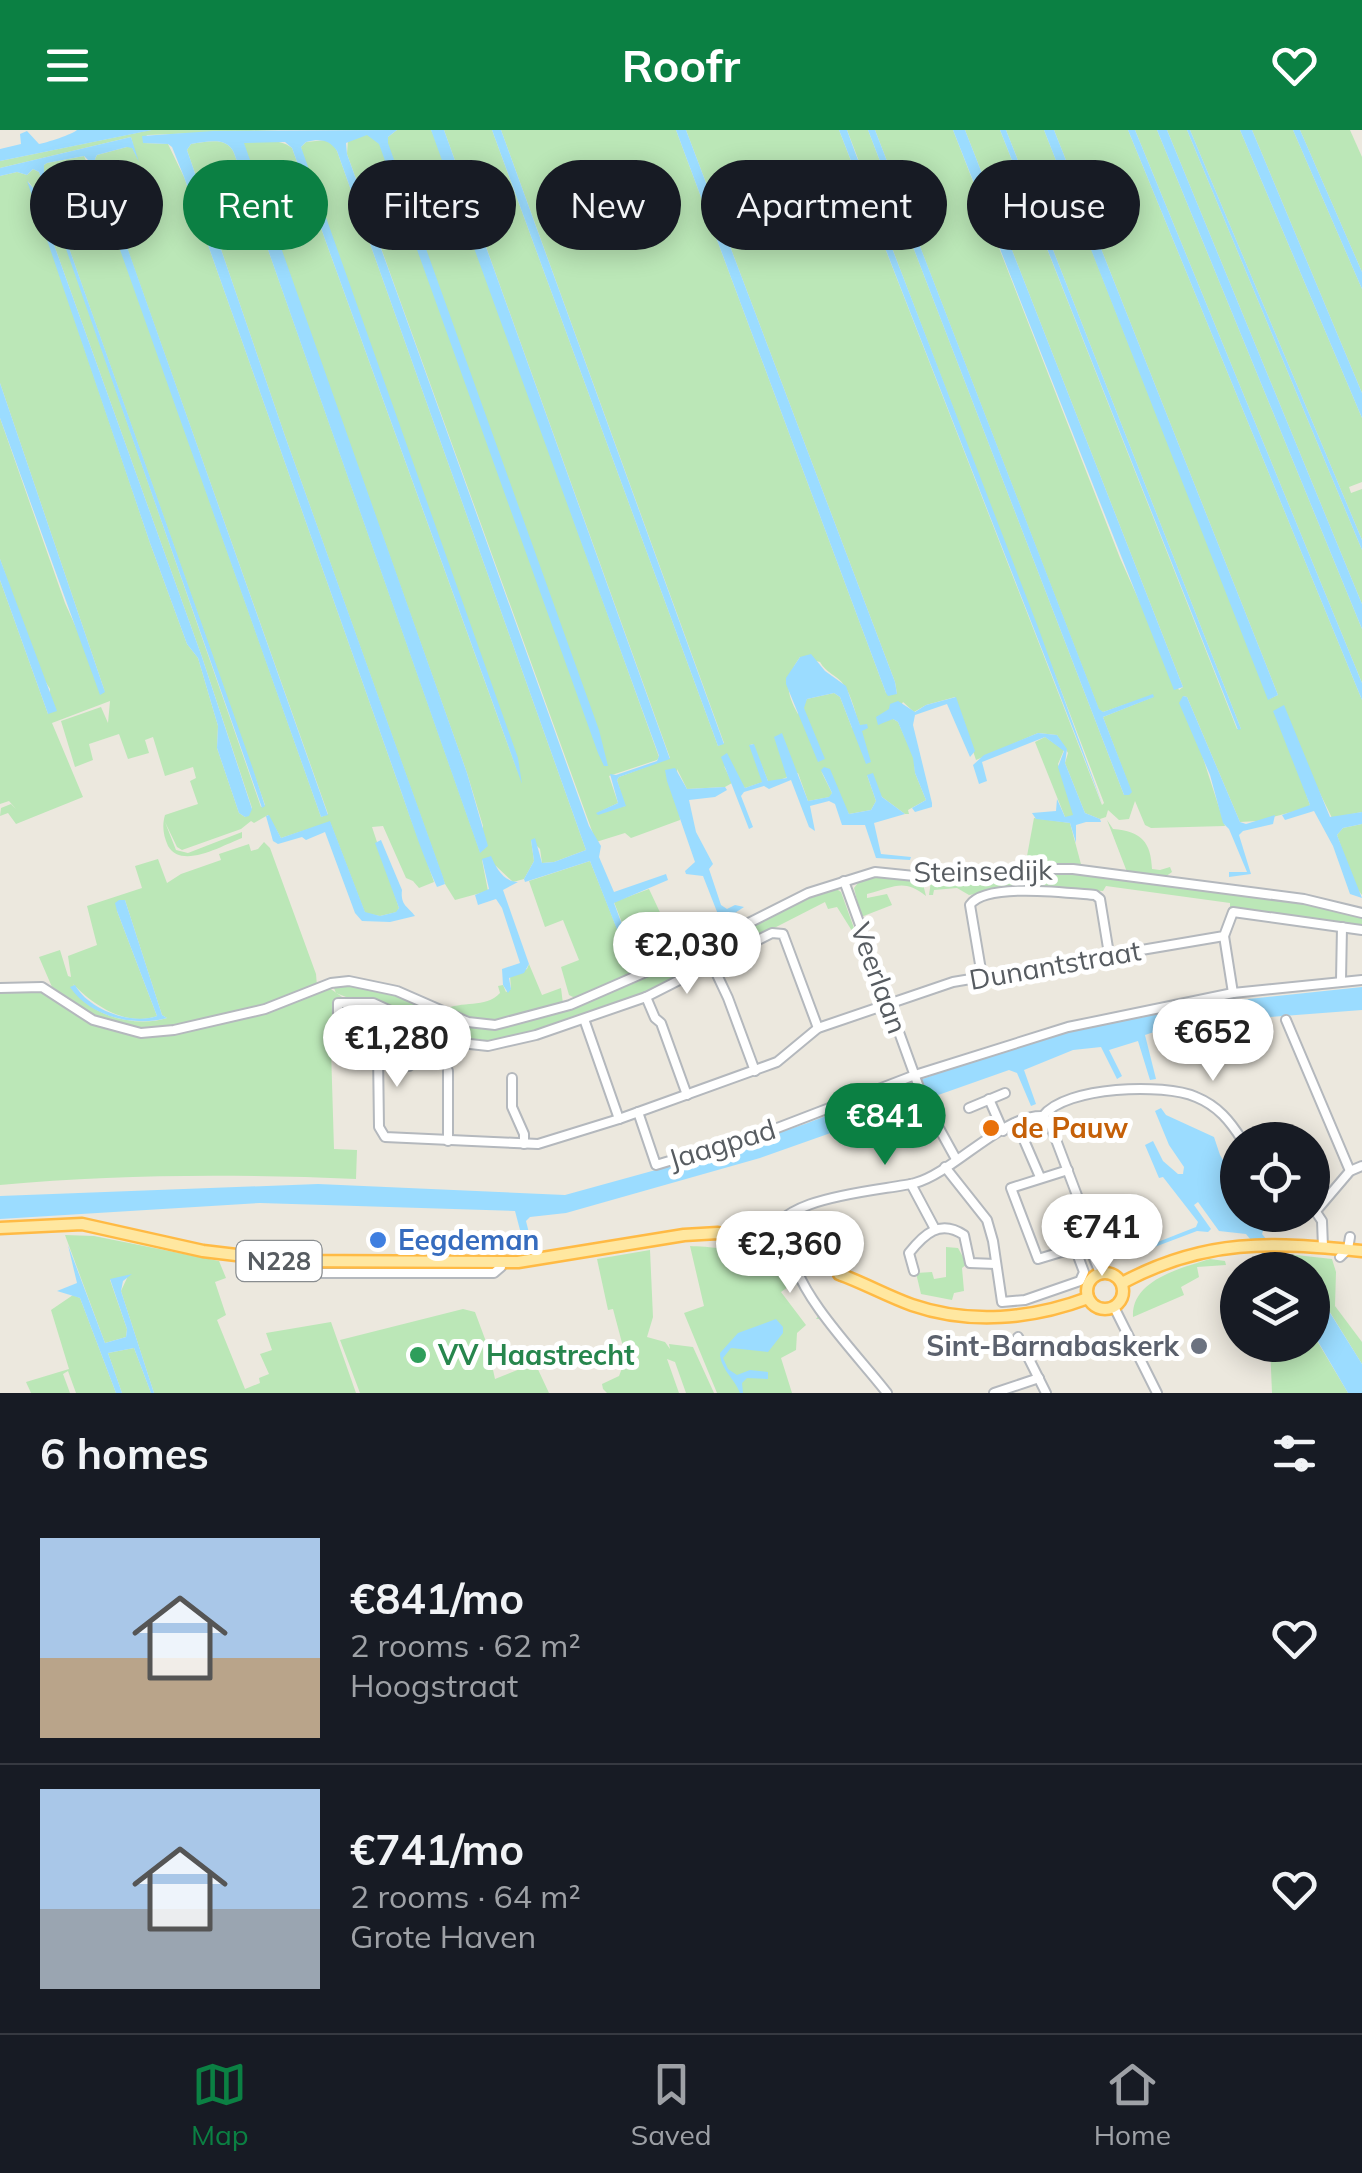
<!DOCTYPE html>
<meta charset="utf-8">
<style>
:root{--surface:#171b24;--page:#242831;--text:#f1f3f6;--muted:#9ea1a6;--line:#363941;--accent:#0b8043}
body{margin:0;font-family:Mulish,sans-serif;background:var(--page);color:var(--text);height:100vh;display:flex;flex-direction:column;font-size:38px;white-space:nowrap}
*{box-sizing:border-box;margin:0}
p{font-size:32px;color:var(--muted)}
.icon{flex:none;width:55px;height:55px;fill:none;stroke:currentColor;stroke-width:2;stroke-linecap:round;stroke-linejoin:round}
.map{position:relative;height:1263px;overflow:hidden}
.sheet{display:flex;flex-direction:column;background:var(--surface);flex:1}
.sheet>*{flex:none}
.banner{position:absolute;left:30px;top:30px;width:1302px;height:90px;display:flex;gap:20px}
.controls{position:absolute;left:1220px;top:992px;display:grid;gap:20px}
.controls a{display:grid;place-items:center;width:110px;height:110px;border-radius:50%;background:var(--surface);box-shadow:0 5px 25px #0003;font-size:50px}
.price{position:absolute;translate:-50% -85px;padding:0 22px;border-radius:35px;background:#fff;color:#222;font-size:32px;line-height:65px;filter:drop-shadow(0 2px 5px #0008)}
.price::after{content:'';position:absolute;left:50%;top:60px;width:30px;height:22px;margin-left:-15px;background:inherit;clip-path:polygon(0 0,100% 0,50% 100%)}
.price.selected{background:var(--accent);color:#fff}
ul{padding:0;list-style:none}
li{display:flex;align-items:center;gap:30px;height:250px;padding:0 40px}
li+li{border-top:2px solid var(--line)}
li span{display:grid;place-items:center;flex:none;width:280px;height:200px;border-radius:0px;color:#555}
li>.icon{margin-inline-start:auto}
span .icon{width:120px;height:120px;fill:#fffc;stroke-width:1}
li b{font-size:42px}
h2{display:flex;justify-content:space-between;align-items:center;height:120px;padding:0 40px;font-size:42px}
.chip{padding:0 35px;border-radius:45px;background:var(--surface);box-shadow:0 5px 25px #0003;font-size:35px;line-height:90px}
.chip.selected{background:var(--accent);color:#fff}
header{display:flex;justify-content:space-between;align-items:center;height:130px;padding:0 40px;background:var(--accent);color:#fff;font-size:45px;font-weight:700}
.dock{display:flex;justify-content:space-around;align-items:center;height:140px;border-top:2px solid var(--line);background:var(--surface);font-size:28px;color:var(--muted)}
.dock a{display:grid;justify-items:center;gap:5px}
.dock .selected{color:var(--accent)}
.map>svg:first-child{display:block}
.green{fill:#bbe7b7;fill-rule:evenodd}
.water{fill:#9bdcff}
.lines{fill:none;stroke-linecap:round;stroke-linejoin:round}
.minor-casing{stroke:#b4b8bd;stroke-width:12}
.major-casing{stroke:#ffba44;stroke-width:15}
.minor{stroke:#fff;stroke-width:8}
.major{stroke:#ffe7a0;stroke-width:10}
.food-dot{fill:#e8710a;stroke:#fff;stroke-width:4}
.shop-dot{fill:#3f7fe0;stroke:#fff;stroke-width:4}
.worship-dot{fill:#6b7280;stroke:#fff;stroke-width:4}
.leisure-dot{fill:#2e9e5b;stroke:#fff;stroke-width:4}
.labels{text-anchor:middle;stroke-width:10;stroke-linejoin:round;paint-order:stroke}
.shield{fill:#fff;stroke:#898d90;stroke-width:2.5}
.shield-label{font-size:25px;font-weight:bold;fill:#575c61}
.street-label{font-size:28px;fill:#575c61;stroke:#fff}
.food-label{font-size:28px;font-weight:bold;fill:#c56008;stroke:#fff;text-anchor:start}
.shop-label{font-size:28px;font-weight:bold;fill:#366cbe;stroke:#fff;text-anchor:start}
.worship-label{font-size:28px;font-weight:bold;fill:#5b616d;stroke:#fff;text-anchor:end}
.leisure-label{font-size:28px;font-weight:bold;fill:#27864d;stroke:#fff;text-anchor:start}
</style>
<header><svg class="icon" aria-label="menu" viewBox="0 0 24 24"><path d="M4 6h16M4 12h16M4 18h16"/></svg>Roofr<svg class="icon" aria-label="heart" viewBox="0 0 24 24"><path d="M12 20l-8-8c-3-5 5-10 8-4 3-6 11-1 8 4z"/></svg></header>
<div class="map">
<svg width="1362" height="1263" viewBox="0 0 1362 1263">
<rect width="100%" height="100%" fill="#ece8de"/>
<g class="green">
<path d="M151 0H279L147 5 143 13 168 14 184 47 402 664C412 694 424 722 434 752L419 758 413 751 406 748 383 696 372 697 399 778 397 782 380 786 365 783 330 692 281 708 268 685 254 693 251 691 241 699 182 720 177 717 165 692 176 720 188 723 242 702V708C223 715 182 740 168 716 163 705 162 695 165 685L198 674 190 651 196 648 193 637 165 646 153 607 145 610 149 623 128 629 119 604 89 614 93 630 75 637 61 591 101 577 108 593 110 571 52 593 83 667 16 694 8 683 0 686 1 678 11 674 16 679 9 671 0 674V450L48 584 50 559 39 541 0 429V288L65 473 105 562 0 253V46L17 42 27 45 33 39 39 42 64 111 261 677 265 675 44 47V35L47 33 84 26 99 59 104 58 95 29 97 25 127 17H132L136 26 131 7 0 38V31ZM28 51 34 59 202 527 252 678 245 687 239 683 217 618 218 596 198 528 187 514 150 413ZM109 67 328 684 321 687 103 69Z"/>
<path d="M397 0H431L439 16 659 627 657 630 609 646 618 673 597 683 625 676 617 650 619 647 670 628 444 0H492L718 616 724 613 501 0H676L886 563 897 564 895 552 686 0H839L1102 675 1104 673 847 0H868L1124 665 1131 661 1103 587 1153 567V565L1103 582 1099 580 875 0H953L1120 428 1179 560 1183 557 965 0H1000L1237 599H1241L1006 0H1044L1269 569 1278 565 1054 0H1128L1362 570V682L1332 688 1316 655 1306 664 1310 675 1307 678 1258 691 1240 692 1187 567 1183 566 1225 696 1151 698 1145 695 1135 671 1129 689 1119 690 1108 680 1106 687 1100 689 1085 683 1065 633 1068 623 1057 605 1038 603 976 630 955 567 926 575 914 582 903 572 893 589 898 592 914 628 915 643 926 670 908 680 909 684H905L882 667 867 645 876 671 871 680 849 684 821 641 832 663 830 667 808 671 798 643 772 653 768 651 753 614 750 615 763 652 745 658 724 636 732 653 725 657 687 659 677 639 680 690 631 708 625 703 596 712 347 24 348 10 367 4 388 7ZM800 527 820 532C826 543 837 545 844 555 852 566 855 583 860 596L852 598 840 567 834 563 807 569 798 584C785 561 785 548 800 527Z"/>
<polygon points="1135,0 1157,0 1362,499 1362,553"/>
<polygon points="1167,0 1187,0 1362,420 1362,474"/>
<polygon points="1190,0 1240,0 1362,288 1362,352 1349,357 1351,363 1362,359 1362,410"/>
<polygon points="1252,0 1293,0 1362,159 1362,263"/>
<polygon points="1300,0 1350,0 1362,27 1362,142"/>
<path d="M326 10 332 12 337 21 586 720 554 732 542 733 540 719 531 710 534 731 524 749 513 752 496 736 482 730 488 761 455 770 445 754 285 306 187 20 191 14C207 12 227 6 234 23L480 722 483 696 467 643 244 17V13C257 9 282 9 292 18L519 646 303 26 301 17 306 12Z"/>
<polygon points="1045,607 1064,620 1058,634 1073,679 1073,686 1069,688 1065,687 1035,612"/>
<polygon points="1034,688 1070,693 1082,738 1025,737"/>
<path d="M1107 690 1113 699C1142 701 1151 713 1152 739L1160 740 1170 737 1172 742 1165 747 1127 742Z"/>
<polygon points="1362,694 1362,765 1355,756 1337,705 1343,698"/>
<path d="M264 712 270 718 316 844 317 856 279 872 174 898 141 900 103 892 73 873 52 857 39 827 60 820 68 846 71 847 68 826 97 815 87 776 142 758 135 736 158 729 167 753 181 744 221 730 219 724 249 714 251 721 258 719ZM125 770 162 885 167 888C143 896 108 890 88 874 82 870 77 860 73 854 93 875 126 897 157 886L117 781Z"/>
<polygon points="590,731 629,829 624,798 614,772 649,759 680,825 577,869 569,865 561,837 579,830 563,790 545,797 529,751"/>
<polygon points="1032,741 1082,743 1274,768 1322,775 1362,785 1362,797 1230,777 1230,773 1106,756 1103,761 1020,756 969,765 957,758 934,760 933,765 929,765 931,751"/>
<path d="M877 745 922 750 926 766C903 748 895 757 867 764V768L887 764 892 775 861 787 854 758 861 749Z"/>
<polygon points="835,758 841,762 859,812 837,777 828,779 825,772 647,863 534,904 488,913 462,909 372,868 351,869 336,863 333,856 342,854 379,857 458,891 478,897 495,897 566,879 809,766"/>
<path d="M529 834 542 865 561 858 563 874C510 888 498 898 443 880 462 870 485 879 500 863L498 856 503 855 506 862 511 859 510 846 527 839Z"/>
<path d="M328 857 345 869 334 870 335 909 331 919 334 1019 357 1020 356 1049C238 1044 118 1044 0 1055V860L38 858 99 896 141 905 175 903Z"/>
<polygon points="65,1105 94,1106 219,1131 226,1148 215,1152 226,1185 217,1190 245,1259 260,1253 259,1248 269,1244 260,1224 272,1220 266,1203 331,1192 356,1263 154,1263 121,1161 127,1148 110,1150 127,1199 126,1207 105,1213"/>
<path d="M690 1116C715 1117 776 1122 793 1140L823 1189H816L820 1184 795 1152 781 1162 806 1195 797 1203 796 1220 781 1228 792 1263H717L684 1183 704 1176Z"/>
<polygon points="946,1117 958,1118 967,1134 962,1138 964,1161 954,1163 952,1170 921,1164 916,1143 932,1142 934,1149 946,1147"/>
<polygon points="650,1120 653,1187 647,1207 665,1212 670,1219 669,1214 693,1217 714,1263 686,1263 675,1232 667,1229 679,1263 607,1263 603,1259 602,1254 619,1246 626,1228 613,1179 608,1180 597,1129"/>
<polygon points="1287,1124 1332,1129 1336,1142 1335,1176 1362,1212 1362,1234 1315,1158 1312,1140 1306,1140 1302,1131 1285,1130 1282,1126"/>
<path d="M1210 1129 1225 1131 1226 1135 1197 1137 1199 1147 1181 1157 1184 1165 1133 1187C1131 1150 1181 1138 1210 1129Z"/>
<polygon points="73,1165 80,1168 116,1263 76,1263 68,1241 63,1244 70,1263 31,1263 26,1252 69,1239 51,1180"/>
<polygon points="463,1179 475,1182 488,1217 495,1249 535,1233 549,1263 360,1263 340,1210"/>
<polygon points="1313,1204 1348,1263 1272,1263 1270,1215 1312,1215"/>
<polygon points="134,1218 151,1263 122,1263 108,1223"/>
</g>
<g class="water">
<path d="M77 0H152L0 31V19L21 14 20 4 27 1 39 14C46 13 73 4 77 0Z"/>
<path d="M397 0 388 7V13L599 600 608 636H604L598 623 379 14 367 5 346 13 347 24 589 696 601 716 599 727 614 762 666 744 668 750 614 773 632 821V828L629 830 590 731 525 752 524 749 534 731 531 710 535 708 542 733 554 732 586 720 337 21C329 9 319 9 306 12L301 17 518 628 522 654 292 18 285 12 244 13 467 643 488 716 480 723 234 23C227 6 207 12 191 14L187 20 285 306 443 747 445 754 437 757C423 726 413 696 402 664L184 47 172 17 168 14 143 13 142 6 213 1Z"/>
<polygon points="431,0 444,0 670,629 619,647 617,650 626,676 598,685 596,683 618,673 610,644 616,645 657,631 659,626"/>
<polygon points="492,0 501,0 724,614 718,616"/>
<polygon points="676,0 686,0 895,552 897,564 888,566 886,563"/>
<polygon points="839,0 847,0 855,22 1038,497 1103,676"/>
<polygon points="868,0 875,0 1099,579 1103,582 1153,564 1154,567 1103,587 1132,662 1129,665 1124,665"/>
<polygon points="953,0 965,0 1183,557 1174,560"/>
<polygon points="1000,0 1006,0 1241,599 1238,600"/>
<polygon points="1044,0 1054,0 1278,565 1268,570"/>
<polygon points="1128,0 1135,0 1362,553 1362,570"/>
<polygon points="1157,0 1167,0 1362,474 1362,499"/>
<polygon points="1187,0 1190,0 1362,410 1362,420"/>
<polygon points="1240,0 1252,0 1362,263 1362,288"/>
<polygon points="1293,0 1300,0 1362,142 1362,159"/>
<polygon points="131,7 139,32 132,18 127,17 97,25 95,29 105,58 99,60 88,30 84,26 47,33 44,35 44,47 253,639 265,676 262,678 39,42 33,39 27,45 17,42 0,46 0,38"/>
<polygon points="27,51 34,59 202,527 252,679 249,686 245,687 239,683 217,618 218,596 198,528 187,514 150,413"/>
<polygon points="109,66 328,685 321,687 102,69"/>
<polygon points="0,253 105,562 100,565 0,288"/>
<polygon points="0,429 57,581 48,584 0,450"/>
<polygon points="811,524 825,541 846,556 860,595 867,594 868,598 862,601 871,632 866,634 840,567 834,563 807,569 804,578 825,629 818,632 786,554 786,548 800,527"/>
<polygon points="1183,566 1187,567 1240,692 1246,694 1275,685 1273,694 1243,701 1239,705 1251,744 1229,747 1229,742 1247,742 1229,699 1223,693 1210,645 1179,573"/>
<polygon points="956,567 975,621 970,627 947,574 915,585 913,595 932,673 932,677 915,682 912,678 926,670 915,643 913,628 898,592 893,589 878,595 876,587 889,579 890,574 898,571 915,582 926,575"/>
<polygon points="1284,575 1330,687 1362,682 1362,694 1343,698 1337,705 1362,768 1350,764 1333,716 1314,681 1285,690 1282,685 1310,675 1273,581"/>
<polygon points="782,603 808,671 829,667 832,663 821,640 824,637 830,639 849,684 871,680 876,671 867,645 873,643 882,667 905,684 874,693 881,724 911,727 910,730 876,728 865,695 842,695 835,674 829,671 810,676 815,701 809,697 791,650 769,659 764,656 744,662 741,666 753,697 749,699 721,627 727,623 745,658 762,652 749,615 754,614 768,651 787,648 774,607"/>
<polygon points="1038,603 1057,605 1067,619 1065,633 1085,683 1100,689 1101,692 1086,692 1076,695 1076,713 1070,693 1036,689 1032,683 1056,681 1057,669 1065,687 1073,685 1058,637 1064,621 1045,607 982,632 987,651 979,654 973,635 984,625"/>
<polygon points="675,638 687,659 725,657 727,660 715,667 689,670 696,702 713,734 709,739 721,775 727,779 735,775 744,777 721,792 703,746 686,744 685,741 695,732 667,651 665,640"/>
<path d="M269 685 281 708 330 691 365 782 380 786 396 782 399 778 375 713 381 710 402 760C400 776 409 777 415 786L390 792 362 791 355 783 325 702 306 710 302 707 278 714 273 711 266 686Z"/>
<path d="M491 726C496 738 504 752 518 752L503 760 529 834 524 843 509 848 511 859 508 863 503 855 502 839 520 833 502 778 496 769 478 775 475 765 489 759 482 729Z"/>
<path d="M119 770H125L162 885 167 888C134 897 90 887 70 857L75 855C89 880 131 895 157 886L117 781 115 773Z"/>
<polygon points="1362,857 1362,880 1178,894 1145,905 1156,949 1150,950 1138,911 1109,920 1122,946 1117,949 1101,917 1073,920 1024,940 1036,974 1031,976 1017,943 1009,940 760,1028 566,1083 530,1087 526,1091 532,1115 525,1119 515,1081 260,1073 0,1089 0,1066 318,1054 565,1065 721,1022 805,994 949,939 1064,902 1202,874"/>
<polygon points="1161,978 1166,985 1214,1007 1220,1025 1237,1053 1238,1085 1264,1085 1271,1098 1264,1098 1262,1104 1280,1126 1302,1132 1306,1140 1266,1140 1264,1126 1246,1104 1219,1101 1198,1072 1194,1075 1211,1099 1208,1102 1197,1101 1144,1121 1140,1119 1196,1097 1198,1092 1163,1047 1159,1048 1145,1015 1153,1011 1163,1031 1178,1044 1183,1044 1184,1037 1169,1015 1155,981"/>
<polygon points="68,1115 105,1213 126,1207 127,1199 110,1149 132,1144 123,1151 121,1161 154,1263 151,1263 134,1218 108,1223 122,1263 116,1263 80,1168 57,1161 77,1153"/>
<polygon points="1312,1154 1362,1234 1362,1263 1348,1263 1313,1203"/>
<path d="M776 1189 783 1197V1203L768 1222 731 1218 723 1228 728 1239 737 1245 750 1240 768 1242V1249L747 1248 742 1253 743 1263H740C735 1249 720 1239 720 1223L738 1203Z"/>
</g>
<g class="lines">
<defs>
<g id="minor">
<polyline points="844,751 924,971 956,1029"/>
<polyline points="1224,806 1233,863"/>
<polyline points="712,834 728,868 755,941"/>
<path d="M982 846 970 775C985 752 1069 763 1095 765L1100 769 1109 824"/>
<polyline points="1341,850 1342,797"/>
<polyline points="0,858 42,857 93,890 141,903 174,900 265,879 331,853 349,851 397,861 468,892 495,895 570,875 687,824 808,763 875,742 934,748 1031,739 1073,739 1304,769 1362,783"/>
<polyline points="646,867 655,888 661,893 687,965"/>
<polyline points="584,889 619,989"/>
<polyline points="1286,890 1350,1041"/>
<polyline points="378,924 379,997 385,1007 538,1014 619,989 777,932 818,898 953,852 1224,806 1233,782 1362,800"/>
<polyline points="409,936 338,907 338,873 373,873 461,913 488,916 536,905 646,867 772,803 783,804 818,898"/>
<polyline points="448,941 448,1011"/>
<polyline points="512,948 512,977 524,1004 524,1014"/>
<polyline points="989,969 1003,1001"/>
<polyline points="969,978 1005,963"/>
<polyline points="638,982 656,1035 772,1000 915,945 1068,897 1233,863 1362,850"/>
<polyline points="1043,986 1050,994 1081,1076 1088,1114 1100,1143"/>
<polyline points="1017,994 1040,1047"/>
<polyline points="945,1037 987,1090 993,1111 1002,1172 1025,1170 1080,1151 1084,1142 1075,1118"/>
<polyline points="1068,1040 1011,1058 1038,1129 1088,1114"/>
<polyline points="911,1054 935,1099"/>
<polyline points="1314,1079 1322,1091 1323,1117"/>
<polyline points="1316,1081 1350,1041 1362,1036"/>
<path d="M772 1115C765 1066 883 1061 915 1053 953 1043 1003 984 1043 986 1066 956 1164 953 1196 967 1218 976 1230 991 1242 1010"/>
<path d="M793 1127C800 1167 861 1229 887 1263"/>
<polyline points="1340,1127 1348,1119 1350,1107"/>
<polyline points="286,1131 288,1143 494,1143 501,1137 501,1132"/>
<path d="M914 1141 909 1123C924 1104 940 1089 964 1105L970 1133 996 1134"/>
<polyline points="1114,1177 1157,1263"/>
<polyline points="1018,1207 1046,1263"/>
<polyline points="994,1263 1039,1248"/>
</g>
<g id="major">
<polyline points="0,1098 82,1094 203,1121 286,1131 518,1132 684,1105 718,1103 789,1117 833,1137 842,1145"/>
<polyline points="769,1119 805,1131"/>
<circle cx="1105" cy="1161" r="18"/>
<path d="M839 1144C864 1153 887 1166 912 1175 970 1195 1032 1189 1088 1168"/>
<path d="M1122 1153C1206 1108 1271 1112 1362 1121"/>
</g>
</defs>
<use href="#minor" class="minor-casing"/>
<use href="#major" class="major-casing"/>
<use href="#minor" class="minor"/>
<use href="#major" class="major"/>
</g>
<circle class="food-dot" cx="991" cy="998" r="10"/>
<circle class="shop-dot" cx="378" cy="1110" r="10"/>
<circle class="worship-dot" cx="1199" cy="1216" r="10"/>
<circle class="leisure-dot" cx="418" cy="1225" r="10"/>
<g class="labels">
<rect class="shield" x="236.5" y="1111" width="85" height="40" rx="8"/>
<g class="shield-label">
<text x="279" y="1140">N228</text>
</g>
<g class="street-label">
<text transform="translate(983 741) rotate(-1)" y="10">Steinsedijk</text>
<text transform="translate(1055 835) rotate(-10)" y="10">Dunantstraat</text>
<text transform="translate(879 848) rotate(70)" y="10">Veerlaan</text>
<text transform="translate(722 1014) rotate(-17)" y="10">Jaagpad</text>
</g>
<g class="food-label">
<text x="1011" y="1008">de Pauw</text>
</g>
<g class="shop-label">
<text x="398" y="1120">Eegdeman</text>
</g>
<g class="worship-label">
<text x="1179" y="1226">Sint-Barnabaskerk</text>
</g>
<g class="leisure-label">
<text x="438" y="1235">VV Haastrecht</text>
</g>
</g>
</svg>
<div class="controls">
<a><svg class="icon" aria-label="locate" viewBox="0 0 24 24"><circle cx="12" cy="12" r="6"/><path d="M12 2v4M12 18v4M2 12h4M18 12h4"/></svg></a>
<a><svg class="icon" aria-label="layers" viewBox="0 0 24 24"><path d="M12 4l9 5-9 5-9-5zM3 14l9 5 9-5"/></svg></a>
</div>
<b class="price" style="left:687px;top:867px">€2,030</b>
<b class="price" style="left:1213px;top:954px">€652</b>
<b class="price" style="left:397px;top:960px">€1,280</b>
<b class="price selected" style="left:885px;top:1038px">€841</b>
<b class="price" style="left:1102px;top:1149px">€741</b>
<b class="price" style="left:790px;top:1166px">€2,360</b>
<div class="banner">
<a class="chip">Buy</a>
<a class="chip selected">Rent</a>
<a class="chip">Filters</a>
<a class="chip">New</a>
<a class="chip">Apartment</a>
<a class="chip">House</a>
</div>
</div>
<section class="sheet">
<h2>6 homes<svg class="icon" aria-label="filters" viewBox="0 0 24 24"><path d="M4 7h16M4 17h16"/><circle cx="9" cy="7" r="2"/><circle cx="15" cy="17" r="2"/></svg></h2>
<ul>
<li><span style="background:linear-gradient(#a9c7e8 60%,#b9a48a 0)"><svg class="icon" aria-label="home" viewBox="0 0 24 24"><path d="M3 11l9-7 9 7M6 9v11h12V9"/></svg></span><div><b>€841/mo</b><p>2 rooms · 62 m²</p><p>Hoogstraat</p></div><svg class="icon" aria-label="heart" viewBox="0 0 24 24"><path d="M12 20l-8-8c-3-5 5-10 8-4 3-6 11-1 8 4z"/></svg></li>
<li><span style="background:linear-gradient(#a9c7e8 60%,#9aa5b1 0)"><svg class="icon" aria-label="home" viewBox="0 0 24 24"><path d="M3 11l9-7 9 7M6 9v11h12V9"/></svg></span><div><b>€741/mo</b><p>2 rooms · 64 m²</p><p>Grote Haven</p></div><svg class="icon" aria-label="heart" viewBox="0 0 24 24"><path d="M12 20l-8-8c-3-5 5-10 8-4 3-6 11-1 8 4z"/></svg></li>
</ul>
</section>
<nav class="dock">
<a class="selected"><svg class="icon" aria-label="map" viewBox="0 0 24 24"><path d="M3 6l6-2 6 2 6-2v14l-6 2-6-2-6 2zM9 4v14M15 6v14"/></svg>Map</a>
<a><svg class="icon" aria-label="saved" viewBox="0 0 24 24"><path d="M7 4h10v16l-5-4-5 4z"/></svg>Saved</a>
<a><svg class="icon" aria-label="home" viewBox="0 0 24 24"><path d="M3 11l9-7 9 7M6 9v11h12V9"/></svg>Home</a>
</nav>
